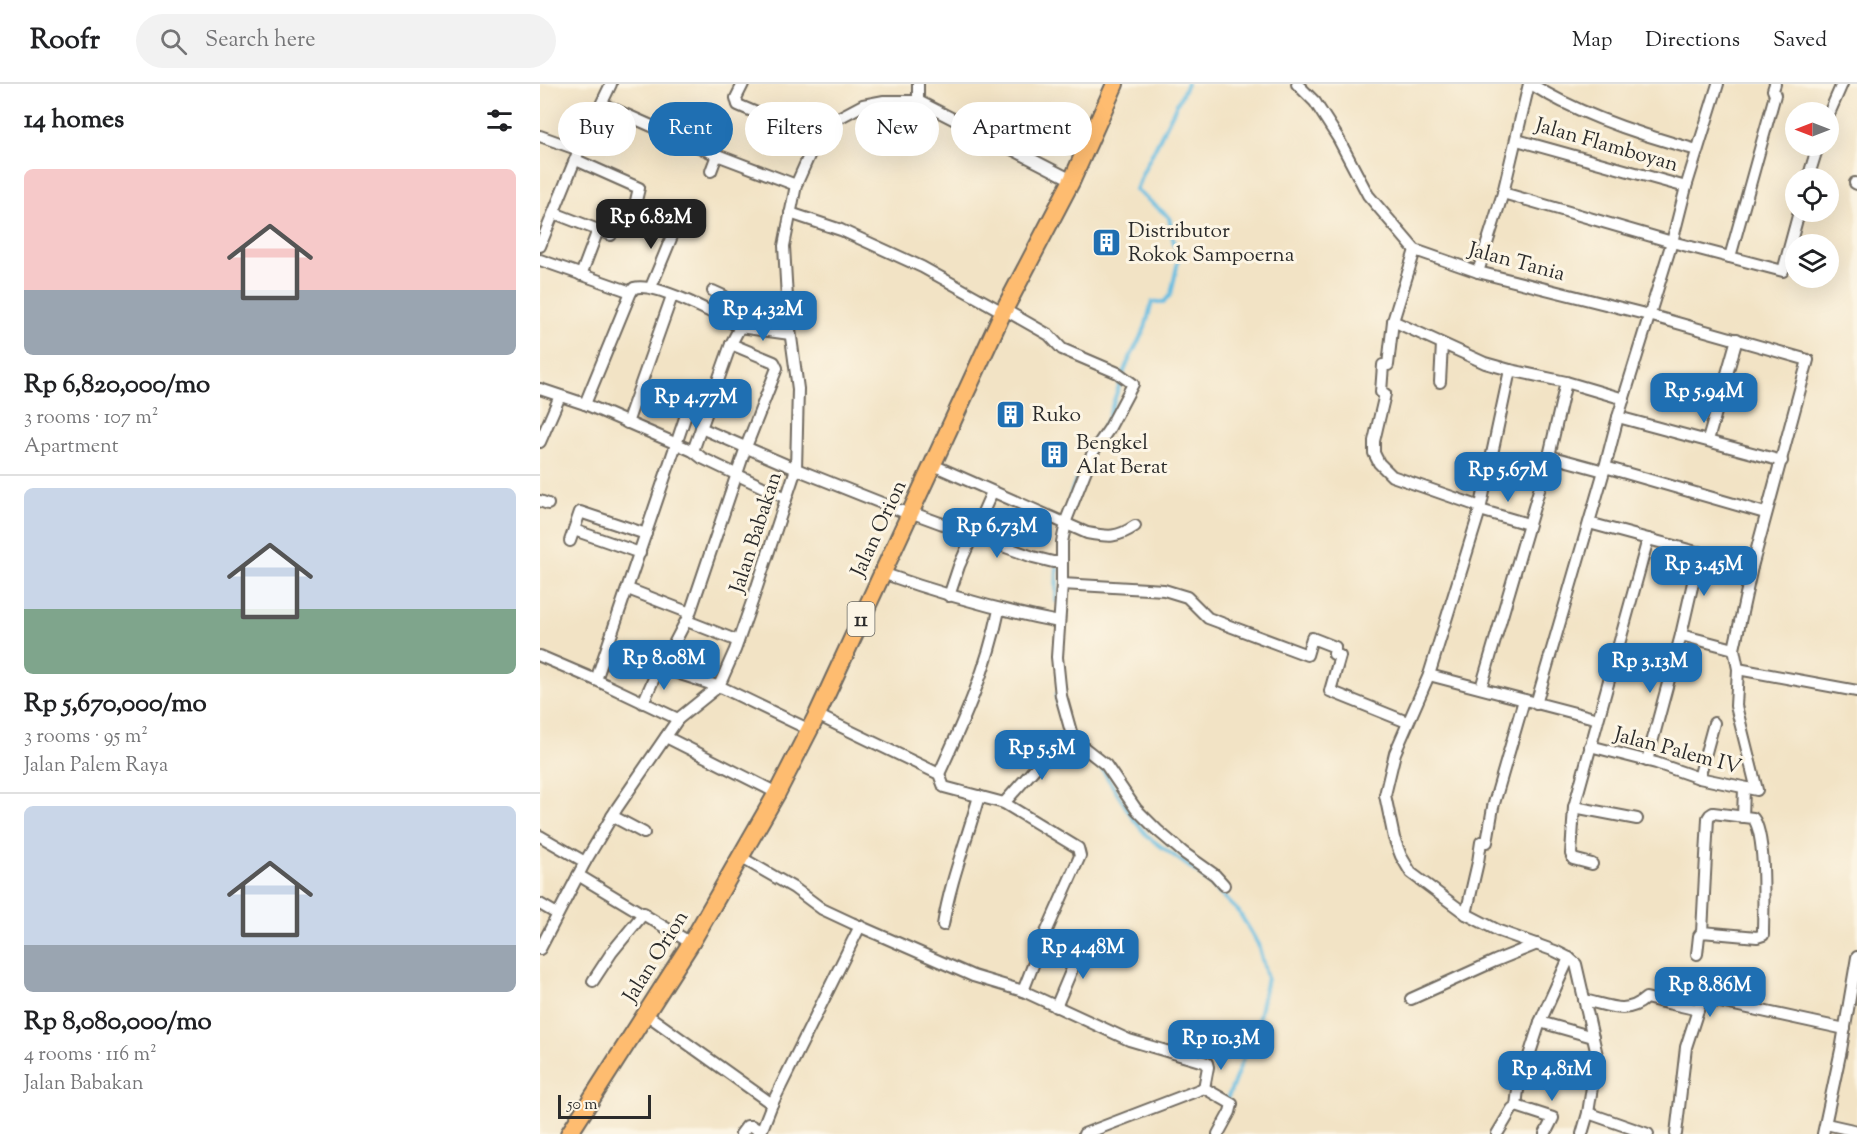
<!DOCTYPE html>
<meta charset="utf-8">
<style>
:root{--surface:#fff;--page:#f2f2f2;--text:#202124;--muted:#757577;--line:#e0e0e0;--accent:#1f6fb2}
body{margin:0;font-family:"Sorts Mill Goudy",serif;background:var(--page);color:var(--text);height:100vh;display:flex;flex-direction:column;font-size:22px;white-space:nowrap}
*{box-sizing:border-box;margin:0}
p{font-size:20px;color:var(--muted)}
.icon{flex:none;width:33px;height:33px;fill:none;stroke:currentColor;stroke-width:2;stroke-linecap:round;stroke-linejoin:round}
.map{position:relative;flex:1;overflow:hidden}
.details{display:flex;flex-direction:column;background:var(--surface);width:540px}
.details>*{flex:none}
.top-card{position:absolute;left:18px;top:18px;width:570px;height:54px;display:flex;gap:12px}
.needle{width:39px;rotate:270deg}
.fabs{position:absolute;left:1245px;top:18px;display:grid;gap:12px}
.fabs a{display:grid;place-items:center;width:54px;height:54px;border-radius:50%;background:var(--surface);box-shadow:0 6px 24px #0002;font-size:30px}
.scale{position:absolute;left:18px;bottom:15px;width:93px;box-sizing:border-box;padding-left:6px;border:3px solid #2b2b2b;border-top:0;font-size:16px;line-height:21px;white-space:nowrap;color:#2b2b2b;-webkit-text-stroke:4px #fcf5e5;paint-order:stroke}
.price{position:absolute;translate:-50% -51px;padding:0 14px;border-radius:12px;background:var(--accent);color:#fff;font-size:20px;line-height:39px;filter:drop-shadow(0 2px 3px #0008)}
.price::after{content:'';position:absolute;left:50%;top:36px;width:18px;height:14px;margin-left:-9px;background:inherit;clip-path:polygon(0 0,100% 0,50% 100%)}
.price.active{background:#222;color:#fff}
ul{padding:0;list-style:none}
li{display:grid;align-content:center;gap:12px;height:318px;padding:0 24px}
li+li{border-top:2px solid var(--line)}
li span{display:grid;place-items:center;height:186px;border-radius:9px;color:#555}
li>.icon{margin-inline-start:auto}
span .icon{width:108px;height:108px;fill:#fffc;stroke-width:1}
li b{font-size:26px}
h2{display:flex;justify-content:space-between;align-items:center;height:72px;padding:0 24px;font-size:26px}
.tag{padding:0 21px;border-radius:27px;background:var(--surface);box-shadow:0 6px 24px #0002;font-size:21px;line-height:54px}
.tag.active{background:var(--accent);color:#fff}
header{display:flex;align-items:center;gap:36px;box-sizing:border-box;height:84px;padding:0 30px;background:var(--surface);border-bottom:2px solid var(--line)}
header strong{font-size:28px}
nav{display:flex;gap:33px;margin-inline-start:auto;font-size:21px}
.search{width:420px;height:54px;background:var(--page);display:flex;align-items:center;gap:15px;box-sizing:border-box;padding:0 21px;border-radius:33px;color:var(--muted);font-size:22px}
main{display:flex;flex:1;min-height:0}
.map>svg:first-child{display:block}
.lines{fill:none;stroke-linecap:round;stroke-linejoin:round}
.stream{stroke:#64bce1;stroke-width:4}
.minor-casing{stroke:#716b61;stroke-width:14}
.trunk-casing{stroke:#716b61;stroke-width:20}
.minor{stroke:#fff;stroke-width:10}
.trunk{stroke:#febc70;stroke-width:16}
.labels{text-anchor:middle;stroke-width:6;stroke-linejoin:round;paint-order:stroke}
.shield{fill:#fcf5e5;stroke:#6a6863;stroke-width:1.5}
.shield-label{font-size:20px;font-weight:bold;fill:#2b2b2b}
.street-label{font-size:21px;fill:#2b2b2b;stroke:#fcf5e5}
.poi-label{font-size:21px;fill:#2b2b2b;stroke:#fcf5e5;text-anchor:start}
</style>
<header>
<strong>Roofr</strong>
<div class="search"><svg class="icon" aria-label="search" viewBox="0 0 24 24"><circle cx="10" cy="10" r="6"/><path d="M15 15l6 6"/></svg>Search here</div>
<nav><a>Map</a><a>Directions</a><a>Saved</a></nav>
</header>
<main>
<section class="details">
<h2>14 homes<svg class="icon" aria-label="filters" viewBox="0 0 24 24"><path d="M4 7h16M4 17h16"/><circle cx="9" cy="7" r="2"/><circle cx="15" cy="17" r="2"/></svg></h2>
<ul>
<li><span style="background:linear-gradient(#f6c9c9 65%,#9aa5b1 0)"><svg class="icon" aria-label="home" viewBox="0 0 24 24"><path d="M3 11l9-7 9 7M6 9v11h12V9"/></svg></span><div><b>Rp 6,820,000/mo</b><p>3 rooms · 107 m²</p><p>Apartment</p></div></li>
<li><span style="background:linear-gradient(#c9d6e8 65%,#7fa58c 0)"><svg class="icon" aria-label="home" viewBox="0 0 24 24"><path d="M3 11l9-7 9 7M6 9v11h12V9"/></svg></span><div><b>Rp 5,670,000/mo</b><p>3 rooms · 95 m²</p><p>Jalan Palem Raya</p></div></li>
<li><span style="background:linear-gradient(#c9d6e8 75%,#9aa5b1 0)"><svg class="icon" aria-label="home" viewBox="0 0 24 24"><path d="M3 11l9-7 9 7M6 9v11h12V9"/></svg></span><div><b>Rp 8,080,000/mo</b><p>4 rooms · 116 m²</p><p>Jalan Babakan</p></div></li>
</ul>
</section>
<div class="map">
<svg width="1317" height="1050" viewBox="0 0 1317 1050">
<rect width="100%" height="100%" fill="#fcf5e5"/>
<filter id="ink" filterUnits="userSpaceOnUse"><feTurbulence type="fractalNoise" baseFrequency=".0167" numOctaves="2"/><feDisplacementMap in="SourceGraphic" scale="12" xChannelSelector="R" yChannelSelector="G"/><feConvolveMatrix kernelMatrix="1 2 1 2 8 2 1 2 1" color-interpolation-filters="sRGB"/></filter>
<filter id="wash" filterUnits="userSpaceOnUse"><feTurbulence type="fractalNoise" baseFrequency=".008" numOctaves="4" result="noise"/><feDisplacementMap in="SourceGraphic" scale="24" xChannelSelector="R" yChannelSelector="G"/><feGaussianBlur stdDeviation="1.35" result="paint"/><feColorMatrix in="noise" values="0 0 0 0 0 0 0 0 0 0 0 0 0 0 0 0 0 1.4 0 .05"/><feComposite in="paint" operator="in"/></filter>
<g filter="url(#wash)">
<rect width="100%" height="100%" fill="#f2e3c5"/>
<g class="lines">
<g class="stream">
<polyline points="561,348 568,334 586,282 605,244 612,218 624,218 631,210 639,173 634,160 629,133 596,106 602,90 647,0"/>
<polyline points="531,410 539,389"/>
<polyline points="516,517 517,482"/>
<polyline points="516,611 524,643 527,650"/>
<polyline points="532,659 535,665 562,685 594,736 608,753 662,792 699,828 718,860 727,894 719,933 691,1006 671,1050"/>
</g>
</g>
</g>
<g filter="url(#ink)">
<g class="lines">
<defs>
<g id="minor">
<polyline points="203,0 196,14 198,21 219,30 234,42 273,62"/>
<polyline points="757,0 775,18 798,54 828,111 875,166 938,188 1109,231 1268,276 1212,483 1194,565 1198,585 1196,622 1217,706 1159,694 1116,679 1050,662"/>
<path d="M991 0C1039 31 1101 51 1157 66"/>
<polyline points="378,17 378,0"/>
<polyline points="62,20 177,71 256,101"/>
<polyline points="1288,32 1302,0"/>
<polyline points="0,52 39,66"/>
<polyline points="977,56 1146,103"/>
<polyline points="36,76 99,104 95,121 137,140 111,203"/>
<polyline points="171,87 177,71"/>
<polyline points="1268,94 1278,62"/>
<polyline points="1315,99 1317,100"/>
<polyline points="963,109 989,0"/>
<polyline points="14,129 71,151"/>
<polyline points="250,129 301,146 382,183 463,228"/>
<polyline points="0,162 39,66 71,0"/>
<polyline points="875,166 853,237 848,281 843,281 841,308 845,310 834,357 834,369 839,379 852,392 938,422 940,426 988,440"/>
<polyline points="1190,173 1235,11 1233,6 1235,0"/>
<polyline points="0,176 91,208"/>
<polyline points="938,188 963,109 1132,158 1243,187 1259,128"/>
<polyline points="41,191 58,146"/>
<path d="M173 207 184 212C187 221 186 226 182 234"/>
<polyline points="465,226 509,251 522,265 578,289 593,300 569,345 553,368 527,434 522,458 522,500 517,573 521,612 533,655 566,681 596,725 617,746 644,769 675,791 684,801"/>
<polyline points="853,237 945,279 970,286"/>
<polyline points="900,298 902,260"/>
<polyline points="0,305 45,320 153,367 162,374 246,414"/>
<path d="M45 320 91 208 94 204C115 197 179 232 200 243"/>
<polyline points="1078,333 1242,377"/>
<polyline points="87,339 132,212"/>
<polyline points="161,344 256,385 369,430"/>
<polyline points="1168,356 1197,255"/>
<polyline points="0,358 20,312"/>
<polyline points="153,367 191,260 200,243 250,250"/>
<polyline points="1009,372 1064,387"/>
<path d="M393 381 547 449C569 453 577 454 595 442"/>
<polyline points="1065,383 1225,429"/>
<polyline points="0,417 8,420"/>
<polyline points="370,428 493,473 513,478 522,478"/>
<polyline points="1049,439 1212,483"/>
<polyline points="34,446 100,469"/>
<polyline points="30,457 40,428 106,450"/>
<path d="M342 489C401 510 458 526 519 538"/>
<polyline points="522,500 624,506 647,513 668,534 767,571 772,554 795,563 794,570 800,572 790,607 867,638"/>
<polyline points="88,505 150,529"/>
<polyline points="409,512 419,482 452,408"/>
<polyline points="147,537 198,557"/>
<polyline points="1141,551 1194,565"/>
<polyline points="0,572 56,596 138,635"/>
<polyline points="119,583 183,604 270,646"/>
<polyline points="1198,585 1317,607"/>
<polyline points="889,591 1058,635"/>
<polyline points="56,596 149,322"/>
<polyline points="941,604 1009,372 1026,298"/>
<polyline points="103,619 119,583 124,579 150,529 206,363 237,284 234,278 191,260"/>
<polyline points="996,620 1064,387 1078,333 1132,158 1146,103 1178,0"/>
<polyline points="277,631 399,690 404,703 464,719 538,764 540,772 504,853 483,907"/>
<polyline points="126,653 237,709"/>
<polyline points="1107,677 1141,551 1160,468"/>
<path d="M399 690C424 636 447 585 459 526"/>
<polyline points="1159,694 1174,639"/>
<polyline points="464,719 506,672 533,655"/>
<polyline points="1034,723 1097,735"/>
<polyline points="72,732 104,749"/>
<polyline points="1203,733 1204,704"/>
<polyline points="0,752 45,778"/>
<polyline points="202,774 254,804 282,825 312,839 433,892 483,907 589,956 667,979 668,983 664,1004"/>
<polyline points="1052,780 1033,775 1031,770 1034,723 1108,455"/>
<polyline points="38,791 151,859"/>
<polyline points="0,820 17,830"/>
<polyline points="926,830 938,778 941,758 947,758 953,723 984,616"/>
<path d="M403 841C410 798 427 755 439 712"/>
<polyline points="0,865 45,778 77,724 138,635 179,602 195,566 213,515 256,385 258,305 248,231 244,162 256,101 276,56 291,38 323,21 344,17 378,17 532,96"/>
<path d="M1157 870 1159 852 1162 848 1168 734 1170 731 1173 729 1213 734C1227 751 1223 827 1223 851L1217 853 1162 848"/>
<polyline points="53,897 72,868 104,829"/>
<polyline points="871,915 955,877 997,860"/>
<path d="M1044 916C1068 921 1086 932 1106 914 1124 919 1140 921 1158 926L1162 914 1305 945"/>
<polyline points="516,923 543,859"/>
<polyline points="106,930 232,1020"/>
<polyline points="1000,938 1029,874"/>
<polyline points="664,1004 692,1020 690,1028 678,1050"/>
<polyline points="976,1022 1013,1034 1005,1050"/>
<polyline points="1048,1029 1108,1050"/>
<polyline points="1286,1040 1317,1047"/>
<polyline points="201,1050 207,1042 212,1042 221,1048 232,1020 320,842"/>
<polyline points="544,1050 664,1004"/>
<polyline points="957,1050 972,1025 976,1022 978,1006 1000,938 1053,953"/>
<polyline points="1042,1050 1048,1029 1057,971 1036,880 1029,874 1015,867 959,847 926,830 871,789 861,772 854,754 845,711 855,669 889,591 940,426 970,286 1026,298 1084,315"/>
<polyline points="1136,1050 1146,963 1158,926"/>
<polyline points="1283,1050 1301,966 1317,873"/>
</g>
<polyline id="trunk" points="29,1050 151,859 237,709 277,631 463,228 532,96 575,0"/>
</defs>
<use href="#minor" class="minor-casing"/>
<use href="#trunk" class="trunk-casing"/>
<use href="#minor" class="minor"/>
<use href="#trunk" class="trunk"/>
</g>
</g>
<defs>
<symbol id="building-square" viewBox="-11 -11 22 22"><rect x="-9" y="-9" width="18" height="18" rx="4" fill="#1f6fb2" stroke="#fcf5e5"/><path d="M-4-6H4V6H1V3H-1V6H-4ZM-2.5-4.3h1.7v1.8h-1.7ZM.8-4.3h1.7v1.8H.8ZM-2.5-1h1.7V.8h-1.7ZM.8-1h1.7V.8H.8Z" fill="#fff"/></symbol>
</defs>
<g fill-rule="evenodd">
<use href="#building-square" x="550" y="142" width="33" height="33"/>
<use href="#building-square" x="454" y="314" width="33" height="33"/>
<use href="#building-square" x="498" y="354" width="33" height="33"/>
</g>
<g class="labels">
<rect class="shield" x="307.5" y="518" width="27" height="34" rx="4.5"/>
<g class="shield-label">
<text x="321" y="542">11</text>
</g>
<g class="street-label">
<text transform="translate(1067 60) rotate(16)" y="7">Jalan Flamboyan</text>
<text transform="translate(977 177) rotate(15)" y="7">Jalan Tania</text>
<text transform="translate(338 444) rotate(-65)" y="7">Jalan Orion</text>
<text transform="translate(215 448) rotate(-72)" y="7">Jalan Babakan</text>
<text transform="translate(1138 666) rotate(15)" y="7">Jalan Palem IV</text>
<text transform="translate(115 872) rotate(-58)" y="7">Jalan Orion</text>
</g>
<g class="poi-label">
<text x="588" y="153">Distributor<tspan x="588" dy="24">Rokok Sampoerna</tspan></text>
<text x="492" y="337">Ruko</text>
<text x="536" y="365">Bengkel<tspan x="536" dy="24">Alat Berat</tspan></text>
</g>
</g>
</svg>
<div class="fabs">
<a><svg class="needle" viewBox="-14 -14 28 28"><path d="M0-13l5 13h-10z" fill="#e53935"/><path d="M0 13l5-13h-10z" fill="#757577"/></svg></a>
<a><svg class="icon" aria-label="locate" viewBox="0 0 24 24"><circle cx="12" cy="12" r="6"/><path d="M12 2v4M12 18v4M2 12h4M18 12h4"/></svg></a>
<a><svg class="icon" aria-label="layers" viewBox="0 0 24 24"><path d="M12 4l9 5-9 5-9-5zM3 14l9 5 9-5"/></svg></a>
</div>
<div class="scale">50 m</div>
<b class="price active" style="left:111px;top:166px">Rp 6.82M</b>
<b class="price" style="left:223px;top:258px">Rp 4.32M</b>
<b class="price" style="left:1164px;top:340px">Rp 5.94M</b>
<b class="price" style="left:156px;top:346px">Rp 4.77M</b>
<b class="price" style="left:968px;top:419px">Rp 5.67M</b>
<b class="price" style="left:457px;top:475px">Rp 6.73M</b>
<b class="price" style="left:1164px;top:513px">Rp 3.45M</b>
<b class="price" style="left:124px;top:607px">Rp 8.08M</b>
<b class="price" style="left:1110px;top:610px">Rp 3.13M</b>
<b class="price" style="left:502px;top:697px">Rp 5.5M</b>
<b class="price" style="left:543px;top:896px">Rp 4.48M</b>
<b class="price" style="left:1170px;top:934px">Rp 8.86M</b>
<b class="price" style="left:681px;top:987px">Rp 10.3M</b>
<b class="price" style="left:1012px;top:1018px">Rp 4.81M</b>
<div class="top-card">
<a class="tag">Buy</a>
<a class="tag active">Rent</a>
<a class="tag">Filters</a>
<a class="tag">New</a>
<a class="tag">Apartment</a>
</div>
</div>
</main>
